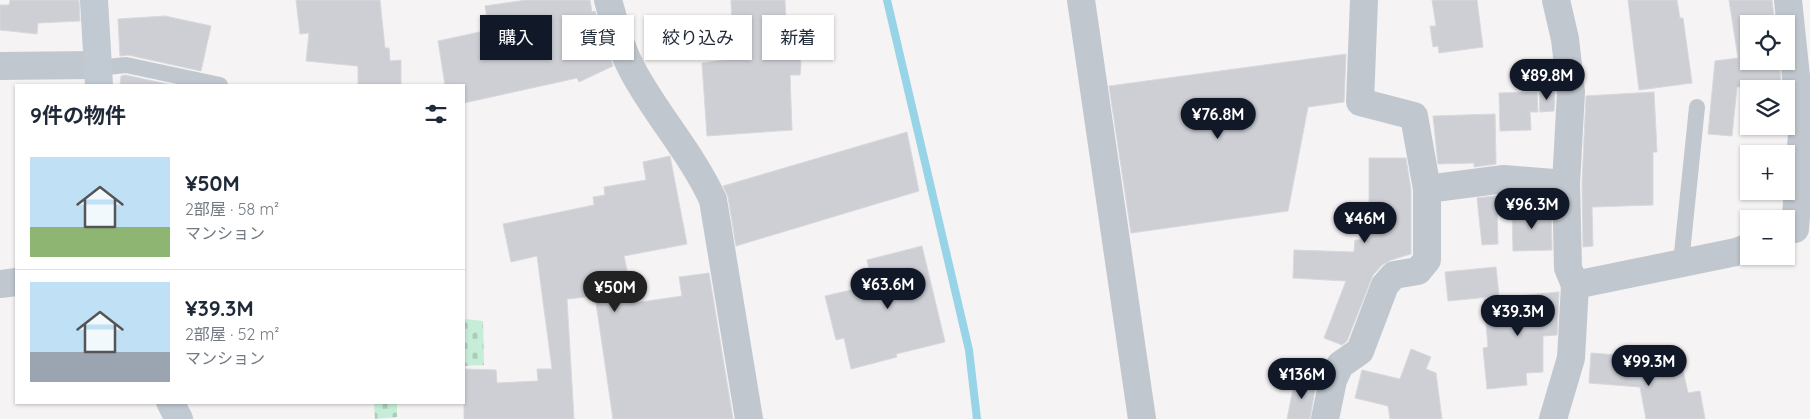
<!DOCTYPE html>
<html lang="ja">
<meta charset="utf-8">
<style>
:root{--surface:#fff;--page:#f2f2f3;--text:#1f2937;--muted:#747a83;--line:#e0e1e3;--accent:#111827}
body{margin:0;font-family:Quicksand,"Noto Sans JP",sans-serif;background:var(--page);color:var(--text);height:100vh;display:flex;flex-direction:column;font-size:19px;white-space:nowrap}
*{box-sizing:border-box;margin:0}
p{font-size:16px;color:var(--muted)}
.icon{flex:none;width:28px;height:28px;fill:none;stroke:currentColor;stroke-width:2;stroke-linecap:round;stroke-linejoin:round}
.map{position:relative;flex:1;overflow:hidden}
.drawer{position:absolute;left:15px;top:84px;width:450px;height:320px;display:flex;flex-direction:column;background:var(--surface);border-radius:0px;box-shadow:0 1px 4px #0004}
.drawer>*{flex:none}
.top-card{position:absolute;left:480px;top:15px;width:475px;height:45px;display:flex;gap:10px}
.controls{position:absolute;left:1740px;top:15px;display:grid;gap:10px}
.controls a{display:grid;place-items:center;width:55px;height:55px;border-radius:0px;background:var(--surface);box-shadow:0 1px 4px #0004;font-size:25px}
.price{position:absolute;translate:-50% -42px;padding:0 11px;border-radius:18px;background:var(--accent);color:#fff;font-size:16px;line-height:32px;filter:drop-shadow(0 1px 2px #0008)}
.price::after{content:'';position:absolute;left:50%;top:30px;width:15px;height:11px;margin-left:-8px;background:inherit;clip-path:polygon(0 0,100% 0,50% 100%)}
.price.current{background:#222;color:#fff}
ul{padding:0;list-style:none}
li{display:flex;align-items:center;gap:15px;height:125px;padding:0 15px}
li+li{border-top:1px solid var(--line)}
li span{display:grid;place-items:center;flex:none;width:140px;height:100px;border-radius:0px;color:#555}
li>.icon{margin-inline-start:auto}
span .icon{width:60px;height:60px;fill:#fffc;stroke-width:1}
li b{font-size:21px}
h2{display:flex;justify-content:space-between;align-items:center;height:60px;padding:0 15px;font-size:21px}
.chip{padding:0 18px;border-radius:0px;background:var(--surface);box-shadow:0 1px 4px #0004;font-size:18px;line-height:45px}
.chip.current{background:var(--accent);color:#fff}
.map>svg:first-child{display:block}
.cemetery{fill:url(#cemetery-stones)}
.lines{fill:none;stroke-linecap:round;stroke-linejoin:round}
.stream{stroke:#97d4e7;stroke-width:8}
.building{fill:#cdcfd5;stroke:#d7d9dd}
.service{stroke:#c0c7ce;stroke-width:16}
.minor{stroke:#c0c7ce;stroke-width:28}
.secondary{stroke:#c1c9d2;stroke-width:28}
</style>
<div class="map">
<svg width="1810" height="419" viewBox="0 0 1810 419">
<defs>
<pattern id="cemetery-stones" width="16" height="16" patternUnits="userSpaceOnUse" patternTransform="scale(1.25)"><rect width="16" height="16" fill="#c6edd7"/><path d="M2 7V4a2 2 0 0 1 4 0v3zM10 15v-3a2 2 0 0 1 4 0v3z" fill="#accdbb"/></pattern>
</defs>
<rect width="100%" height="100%" fill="#f5f3f3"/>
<g class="cemetery">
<polygon points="464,319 483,321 484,365 464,366"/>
<polygon points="374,403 397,403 397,417 375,419"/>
</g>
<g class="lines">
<polyline class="stream" points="887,0 969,350 977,419"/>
</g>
<g class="building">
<polygon points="10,0 79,0 80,21 38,23 37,34 0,30 0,5 9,5"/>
<polygon points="296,0 380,0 385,48 389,48 390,61 401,60 401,85 358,85 358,66 306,61 309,33 300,34"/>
<polygon points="526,0 590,0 592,12 595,11 613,66 579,82 577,78 464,103 464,85 445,85 438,41 489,30 485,6"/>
<polygon points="731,0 785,0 787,40 799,39 801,65 800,75 790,75 792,130 707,136 702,63 733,59"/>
<polygon points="1432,0 1477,0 1483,47 1439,53 1438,46 1433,47 1430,26 1436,26"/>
<polygon points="1628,0 1677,0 1680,18 1683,18 1692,83 1639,90"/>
<polygon points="1729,0 1772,0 1775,24 1749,24 1749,61 1779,61 1781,81 1737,87 1732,136 1708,134 1715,61 1738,58"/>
<polygon points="165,16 211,26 201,71 128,55 120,56 118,19"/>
<polygon points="1346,54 1344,102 1308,107 1288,211 1131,233 1109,86"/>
<polygon points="125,75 172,85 120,85 121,76"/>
<polygon points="1555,90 1554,111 1540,112 1539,91"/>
<polygon points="1537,92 1538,112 1530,112 1531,130 1500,131 1499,93"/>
<polygon points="1654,92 1657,152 1653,152 1653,205 1592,207 1593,246 1583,247 1582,184 1586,96"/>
<polygon points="1495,114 1496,164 1474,167 1474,163 1438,164 1433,116"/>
<polygon points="907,132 919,191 736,246 728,197 723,186"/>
<polygon points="670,156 687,244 624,256 634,303 682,296 679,277 709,273 733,419 613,419 595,296 567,299 574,419 464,419 464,369 496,370 497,383 538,381 537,369 552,369 537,256 511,262 503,224 594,205 593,197 605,195 604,187 646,180 643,162"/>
<polygon points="1369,158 1406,158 1411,190 1411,254 1391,260 1382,265 1373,275 1347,341 1342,345 1324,338 1346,281 1293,278 1294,250 1354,252 1355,240 1361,240 1361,210 1369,210"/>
<polygon points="1504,195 1512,195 1514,207 1497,209 1498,244 1482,245 1477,198"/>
<polygon points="1551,208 1552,250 1513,251 1512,210"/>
<polygon points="922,246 945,342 896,354 897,357 851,369 844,338 836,340 825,296 873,285 867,260"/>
<polygon points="1496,267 1499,296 1448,301 1445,272"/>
<polygon points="1559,292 1557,335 1543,336 1543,372 1526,373 1527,385 1487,389 1483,348 1488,347 1484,299"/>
<polygon points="1411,349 1431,357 1426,369 1436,373 1442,419 1390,419 1388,406 1355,398 1362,370 1400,379"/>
<polygon points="1591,353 1644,357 1647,377 1683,370 1688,393 1700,391 1705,419 1646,419 1640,387 1589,383"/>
<polygon points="1295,379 1316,383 1310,419 1287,419"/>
</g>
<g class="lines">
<g class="service">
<polyline points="97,68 126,65 220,85"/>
<polyline points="1681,263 1697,107"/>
</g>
<g class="minor">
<path d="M608 0C615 25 621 50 634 73 658 117 692 154 713 200L749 419"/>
<polyline points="1081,0 1142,419"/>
<polyline points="1788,0 1802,134 1795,229"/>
<polyline points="0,66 97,65"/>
<polyline points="1427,189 1504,179 1566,184"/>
<polyline points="0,284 16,282"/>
<polyline points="1575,285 1736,252 1749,247"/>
<polyline points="1325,419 1333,380 1340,365 1360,351 1385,285 1394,275 1418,271 1427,260 1427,189 1414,116 1360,102 1364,0"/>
<polyline points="1553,419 1571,358 1575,285 1568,268 1566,184 1571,92 1565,39 1556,0"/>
</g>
<g class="secondary">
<polyline points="94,0 99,85"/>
<polyline points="170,402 179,419"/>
</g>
</g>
</svg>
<div class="controls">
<a><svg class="icon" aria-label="locate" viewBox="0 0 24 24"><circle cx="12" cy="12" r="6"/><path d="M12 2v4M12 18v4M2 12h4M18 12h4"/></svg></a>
<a><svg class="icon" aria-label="layers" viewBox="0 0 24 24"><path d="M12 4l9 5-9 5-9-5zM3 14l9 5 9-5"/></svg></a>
<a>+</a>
<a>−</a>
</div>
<b class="price" style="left:1547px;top:101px">¥89.8M</b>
<b class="price" style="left:1218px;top:140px">¥76.8M</b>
<b class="price" style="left:1532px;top:230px">¥96.3M</b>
<b class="price" style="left:1365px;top:244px">¥46M</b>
<b class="price" style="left:888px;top:310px">¥63.6M</b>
<b class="price current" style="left:615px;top:313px">¥50M</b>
<b class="price" style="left:1518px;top:337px">¥39.3M</b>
<b class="price" style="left:1649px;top:387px">¥99.3M</b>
<b class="price" style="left:1302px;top:400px">¥136M</b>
<div class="top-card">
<a class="chip current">購入</a>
<a class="chip">賃貸</a>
<a class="chip">絞り込み</a>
<a class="chip">新着</a>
</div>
<section class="drawer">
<h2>9件の物件<svg class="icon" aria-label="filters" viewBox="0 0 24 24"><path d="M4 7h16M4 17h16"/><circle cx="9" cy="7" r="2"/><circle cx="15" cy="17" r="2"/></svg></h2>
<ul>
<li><span style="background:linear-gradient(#bfe0f5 70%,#8fb573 0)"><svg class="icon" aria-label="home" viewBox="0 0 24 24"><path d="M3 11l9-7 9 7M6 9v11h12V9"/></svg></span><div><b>¥50M</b><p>2部屋 · 58 m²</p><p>マンション</p></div></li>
<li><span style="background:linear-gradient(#bfe0f5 70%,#9aa5b1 0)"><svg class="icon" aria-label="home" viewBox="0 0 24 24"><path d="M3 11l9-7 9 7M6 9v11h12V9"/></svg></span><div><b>¥39.3M</b><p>2部屋 · 52 m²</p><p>マンション</p></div></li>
</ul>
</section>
</div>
